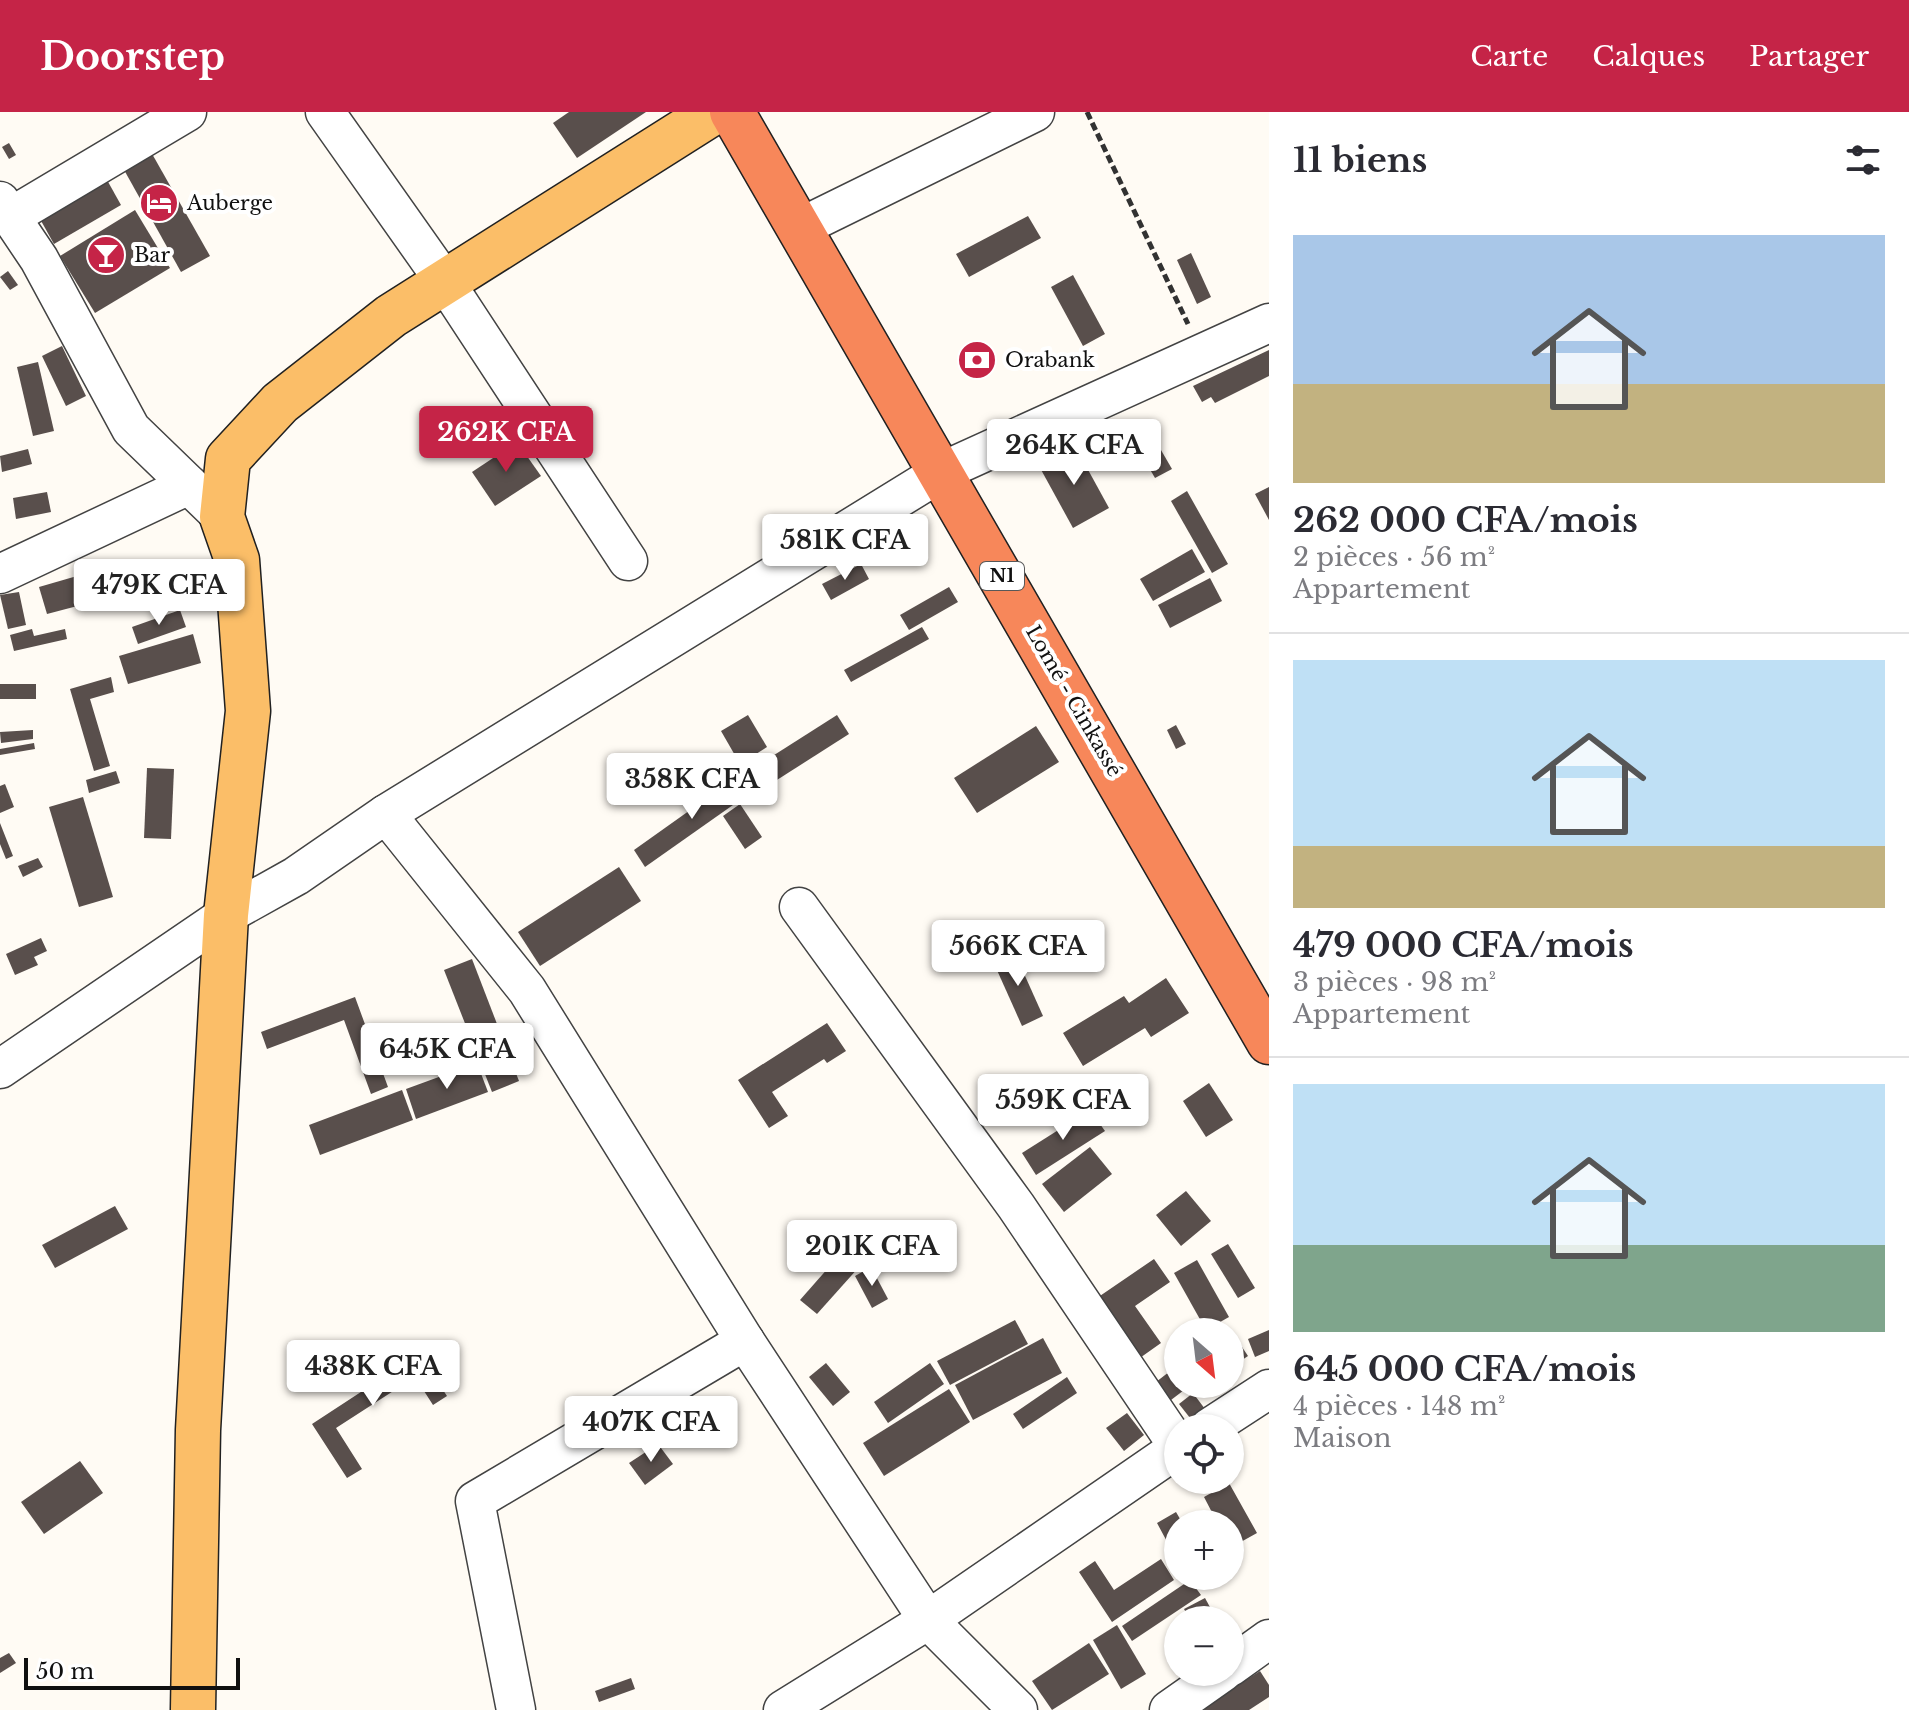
<!DOCTYPE html>
<html lang="fr">
<meta charset="utf-8">
<style>
:root{--surface:#fff;--page:#f7f7f7;--text:#2b2b33;--muted:#7c7c81;--line:#e1e1e2;--accent:#c52447}
body{margin:0;font-family:"Libre Baskerville",serif;background:var(--page);color:var(--text);height:100vh;display:flex;flex-direction:column;font-size:30px;white-space:nowrap}
*{box-sizing:border-box;margin:0}
p{font-size:26px;color:var(--muted)}
.icon{flex:none;width:44px;height:44px;fill:none;stroke:currentColor;stroke-width:2;stroke-linecap:round;stroke-linejoin:round}
.map{position:relative;flex:1;overflow:hidden}
.panel{display:flex;flex-direction:column;background:var(--surface);width:640px}
.panel>*{flex:none}
.needle{width:52px;rotate:152deg}
.controls{position:absolute;left:1164px;top:1206px;display:grid;gap:16px}
.controls a{display:grid;place-items:center;width:80px;height:80px;border-radius:50%;background:var(--surface);box-shadow:0 2px 6px #0004;font-size:40px}
.scale{position:absolute;left:24px;bottom:20px;width:216px;box-sizing:border-box;padding-left:8px;border:4px solid #101010;border-top:0;font-size:22px;line-height:28px;white-space:nowrap;color:#101010;-webkit-text-stroke:6px #fff;paint-order:stroke}
.price{position:absolute;translate:-50% -68px;padding:0 18px;border-radius:8px;background:#fff;color:#222;font-size:26px;line-height:52px;filter:drop-shadow(0 2px 4px #0008)}
.price::after{content:'';position:absolute;left:50%;top:48px;width:24px;height:18px;margin-left:-12px;background:inherit;clip-path:polygon(0 0,100% 0,50% 100%)}
.price.active{background:var(--accent);color:#fff}
ul{padding:0;list-style:none}
li{display:grid;align-content:center;gap:16px;height:424px;padding:0 24px}
li+li{border-top:2px solid var(--line)}
li span{display:grid;place-items:center;height:248px;border-radius:0px;color:#555}
li>.icon{margin-inline-start:auto}
span .icon{width:144px;height:144px;fill:#fffc;stroke-width:1}
li b{font-size:34px}
h2{display:flex;justify-content:space-between;align-items:center;height:96px;padding:0 24px;font-size:34px}
header{display:flex;align-items:center;gap:48px;box-sizing:border-box;height:112px;padding:0 40px;background:var(--accent);color:#fff}
header strong{font-size:38px}
nav{display:flex;gap:44px;margin-inline-start:auto;font-size:28px}
main{display:flex;flex:1;min-height:0}
.map>svg:first-child{display:block}
.building{fill:#594f4c}
.lines{fill:none;stroke-linecap:round;stroke-linejoin:round}
.minor-casing{stroke:#434343;stroke-width:41}
.major-casing{stroke:#212121;stroke-width:47}
.highway-casing{stroke:#212121;stroke-width:47}
.path{stroke:#323232;stroke-width:5;stroke-dasharray:8 4;stroke-linecap:butt}
.minor{stroke:#fff;stroke-width:38}
.major{stroke:#fbbe68;stroke-width:44}
.highway{stroke:#f7875a;stroke-width:44}
.labels{text-anchor:middle;stroke-width:8;stroke-linejoin:round;paint-order:stroke}
.shield{fill:#fff;stroke:#585858;stroke-width:2}
.shield-label{font-size:18px;font-weight:bold;fill:#101010}
.poi-label{font-size:20px;fill:#101010;stroke:#fff;text-anchor:start}
.street-label{font-size:20px;fill:#101010;stroke:#fff}
</style>
<header>
<strong>Doorstep</strong>
<nav><a>Carte</a><a>Calques</a><a>Partager</a></nav>
</header>
<main>
<div class="map">
<svg width="1269" height="1598" viewBox="0 0 1269 1598">
<rect width="100%" height="100%" fill="#fffbf4"/>
<g class="building">
<polygon points="569,0 646,0 577,46 553,11"/>
<polygon points="9,31 16,43 9,47 2,35"/>
<polygon points="151,40 210,144 181,160 123,56"/>
<polygon points="107,68 121,93 54,132 40,107"/>
<polygon points="135,98 170,156 95,201 60,144"/>
<polygon points="1028,104 1041,126 969,165 956,142"/>
<polygon points="1191,141 1211,185 1197,192 1177,148"/>
<polygon points="8,159 18,173 10,178 0,165"/>
<polygon points="1073,163 1105,222 1083,234 1051,175"/>
<polygon points="62,234 86,284 66,294 42,244"/>
<polygon points="1269,238 1269,264 1215,291 1211,285 1202,290 1193,274"/>
<polygon points="38,250 54,319 33,324 17,255"/>
<polygon points="1154,326 1172,357 1155,366 1137,335"/>
<polygon points="517,330 541,364 495,394 472,360"/>
<polygon points="1075,334 1109,396 1073,416 1039,354"/>
<polygon points="28,337 32,352 2,360 0,344"/>
<polygon points="1269,375 1269,408 1255,382"/>
<polygon points="1187,379 1228,452 1212,461 1171,389"/>
<polygon points="47,380 51,400 16,407 13,386"/>
<polygon points="1192,437 1205,460 1153,489 1140,467"/>
<polygon points="861,452 869,467 831,488 822,472"/>
<polygon points="77,464 85,492 47,502 39,475"/>
<polygon points="1210,466 1222,489 1170,516 1158,493"/>
<polygon points="949,475 958,490 909,518 900,503"/>
<polygon points="19,480 26,513 8,517 0,483"/>
<polygon points="180,498 186,515 138,532 132,515"/>
<polygon points="922,515 929,527 851,570 844,558"/>
<polygon points="32,517 34,524 65,517 67,527 14,539 10,523"/>
<polygon points="193,522 201,551 128,572 119,544"/>
<polygon points="111,565 114,580 90,587 110,654 94,659 70,577"/>
<rect x="0" y="572" width="36" height="15"/>
<polygon points="748,603 767,635 740,652 721,619"/>
<polygon points="837,603 849,622 755,682 743,663"/>
<polygon points="1176,613 1186,632 1176,637 1167,618"/>
<polygon points="1036,614 1059,650 977,701 954,666"/>
<polygon points="33,618 33,627 1,631 0,620"/>
<polygon points="34,631 35,637 0,643 0,637"/>
<polygon points="147,656 174,657 171,727 144,726"/>
<polygon points="116,659 120,671 89,681 86,668"/>
<polygon points="738,664 750,681 645,755 634,738"/>
<polygon points="5,672 14,695 0,701 0,674"/>
<polygon points="83,685 113,785 79,795 49,695"/>
<polygon points="740,692 762,725 745,737 723,704"/>
<polygon points="0,711 13,744 6,747 0,732"/>
<polygon points="38,746 43,755 23,765 18,754"/>
<polygon points="619,755 641,789 540,854 518,820"/>
<polygon points="41,826 47,839 34,845 38,853 15,863 6,842"/>
<polygon points="1013,837 1043,904 1022,914 992,847"/>
<polygon points="472,847 519,969 492,980 444,858"/>
<polygon points="1166,866 1189,901 1151,925 1145,916 1083,954 1063,921 1124,884 1129,891"/>
<polygon points="355,885 388,975 371,982 344,908 267,937 261,920"/>
<polygon points="827,911 846,939 827,951 824,947 772,980 788,1004 769,1016 738,968"/>
<polygon points="477,951 488,980 416,1007 406,977"/>
<polygon points="1209,971 1233,1008 1206,1025 1183,989"/>
<polygon points="402,978 413,1008 320,1043 309,1013"/>
<polygon points="1090,998 1105,1019 1036,1063 1022,1041"/>
<polygon points="1090,1035 1112,1062 1064,1100 1042,1072"/>
<polygon points="1186,1079 1211,1109 1181,1134 1156,1103"/>
<polygon points="115,1094 128,1117 55,1156 42,1133"/>
<polygon points="851,1130 868,1145 817,1202 800,1188"/>
<polygon points="1228,1132 1255,1176 1238,1186 1211,1142"/>
<polygon points="1154,1147 1170,1170 1135,1194 1161,1231 1137,1248 1094,1188"/>
<polygon points="1197,1148 1229,1205 1206,1218 1174,1161"/>
<polygon points="871,1155 888,1187 872,1196 855,1164"/>
<polygon points="1015,1208 1028,1232 950,1273 937,1249"/>
<polygon points="1230,1217 1248,1244 1230,1256"/>
<polygon points="1269,1218 1269,1239 1255,1245 1248,1227"/>
<polygon points="1043,1226 1062,1261 973,1308 955,1273"/>
<polygon points="419,1242 447,1284 433,1293 415,1265 336,1316 362,1357 347,1366 312,1312"/>
<polygon points="826,1251 850,1280 833,1294 809,1265"/>
<polygon points="930,1251 944,1272 888,1311 874,1290"/>
<polygon points="1178,1253 1178,1272 1192,1272 1171,1288 1156,1270"/>
<polygon points="1067,1265 1077,1281 1023,1317 1013,1302"/>
<polygon points="949,1277 970,1310 884,1364 863,1331"/>
<polygon points="1193,1281 1208,1301 1194,1311 1179,1292"/>
<polygon points="1127,1301 1144,1323 1124,1339 1106,1316"/>
<polygon points="658,1332 673,1352 645,1373 629,1351"/>
<polygon points="80,1349 103,1381 44,1422 21,1390"/>
<polygon points="1229,1371 1257,1421 1230,1436 1230,1412 1218,1412 1204,1385"/>
<polygon points="1176,1400 1183,1412 1178,1412 1178,1450 1157,1411"/>
<polygon points="1161,1447 1174,1468 1112,1510 1079,1460 1095,1449 1114,1478"/>
<polygon points="1190,1468 1201,1483 1132,1529 1122,1514"/>
<polygon points="1205,1486 1217,1508 1190,1508 1184,1497"/>
<polygon points="1117,1513 1146,1562 1121,1577 1093,1528"/>
<polygon points="1089,1531 1109,1562 1052,1598 1032,1569"/>
<polygon points="9,1541 16,1551 0,1561 0,1546"/>
<polygon points="1260,1559 1269,1573 1269,1585 1249,1598 1205,1598 1204,1595"/>
<polygon points="631,1566 635,1577 599,1590 595,1579"/>
</g>
<g class="lines">
<defs>
<g id="minor">
<polyline points="325,0 445,170 628,449"/>
<polyline points="0,89 39,147 131,317 222,405"/>
<polyline points="12,104 187,0"/>
<polyline points="799,116 1035,0"/>
<polyline points="0,462 189,373"/>
<polyline points="386,702 943,359 1269,211"/>
<polyline points="799,795 1016,1094 1178,1334"/>
<polyline points="0,957 226,803 296,764 386,702 527,878 745,1229 928,1508 1018,1598"/>
<polyline points="1209,1316 1269,1277"/>
<polyline points="1230,1555 1269,1527"/>
<polyline points="516,1598 475,1389 745,1229"/>
<polyline points="783,1598 928,1508 1178,1336"/>
<polyline points="1169,1598 1223,1560"/>
</g>
<polyline id="major" points="193,1598 198,1318 226,803 248,599 237,448 222,405 228,347 280,291 391,204 714,0"/>
<polyline id="highway" points="732,0 1269,930"/>
</defs>
<use href="#minor" class="minor-casing"/>
<use href="#major" class="major-casing"/>
<use href="#highway" class="highway-casing"/>
<polyline class="path" points="1087,0 1188,212"/>
<use href="#minor" class="minor"/>
<use href="#major" class="major"/>
<use href="#highway" class="highway"/>
</g>
<defs>
<symbol id="hotel-disc" viewBox="-11 -11 22 22"><circle r="9.5" fill="#c52447" stroke="#fff"/><path d="M-6-4.5h1.5V1H6V5H4.5V3h-9V5H-6ZM-4 0a1.8 1.8 0 1 1 3.6 0ZM.5 0V-2.5h3Q6-2.5 6 0Z" fill="#fff"/></symbol>
<symbol id="bar-disc" viewBox="-11 -11 22 22"><circle r="9.5" fill="#c52447" stroke="#fff"/><path d="M-6-5H6L.8 .8V4.5H3.5V6h-7V4.5H-.8V.8Z" fill="#fff"/></symbol>
<symbol id="bank-disc" viewBox="-11 -11 22 22"><circle r="9.5" fill="#c52447" stroke="#fff"/><path d="M-6-4H6V4H-6ZM0-2.3a2.3 2.3 0 1 0 0 4.6a2.3 2.3 0 1 0 0-4.6Z" fill="#fff"/></symbol>
</defs>
<g fill-rule="evenodd">
<use href="#hotel-disc" x="137" y="69" width="44" height="44"/>
<use href="#bar-disc" x="84" y="121" width="44" height="44"/>
<use href="#bank-disc" x="955" y="226" width="44" height="44"/>
</g>
<g class="labels">
<rect class="shield" x="980" y="450" width="44" height="28" rx="6"/>
<g class="shield-label">
<text x="1002" y="470">N1</text>
</g>
<g class="poi-label">
<text x="187" y="98">Auberge</text>
<text x="134" y="150">Bar</text>
<text x="1005" y="255">Orabank</text>
</g>
<g class="street-label">
<text transform="translate(1074 589) rotate(60)" y="7">Lomé - Cinkassé</text>
</g>
</g>
</svg>
<div class="controls">
<a><svg class="needle" viewBox="-14 -14 28 28"><path d="M0-13l5 13h-10z" fill="#e53935"/><path d="M0 13l5-13h-10z" fill="#7c7c81"/></svg></a>
<a><svg class="icon" aria-label="locate" viewBox="0 0 24 24"><circle cx="12" cy="12" r="6"/><path d="M12 2v4M12 18v4M2 12h4M18 12h4"/></svg></a>
<a>+</a>
<a>−</a>
</div>
<div class="scale">50 m</div>
<b class="price active" style="left:506px;top:362px">262K CFA</b>
<b class="price" style="left:1074px;top:375px">264K CFA</b>
<b class="price" style="left:845px;top:470px">581K CFA</b>
<b class="price" style="left:159px;top:515px">479K CFA</b>
<b class="price" style="left:692px;top:709px">358K CFA</b>
<b class="price" style="left:1018px;top:876px">566K CFA</b>
<b class="price" style="left:447px;top:979px">645K CFA</b>
<b class="price" style="left:1063px;top:1030px">559K CFA</b>
<b class="price" style="left:872px;top:1176px">201K CFA</b>
<b class="price" style="left:373px;top:1296px">438K CFA</b>
<b class="price" style="left:651px;top:1352px">407K CFA</b>
</div>
<section class="panel">
<h2>11 biens<svg class="icon" aria-label="filters" viewBox="0 0 24 24"><path d="M4 7h16M4 17h16"/><circle cx="9" cy="7" r="2"/><circle cx="15" cy="17" r="2"/></svg></h2>
<ul>
<li><span style="background:linear-gradient(#a9c7e8 60%,#c2b280 0)"><svg class="icon" aria-label="home" viewBox="0 0 24 24"><path d="M3 11l9-7 9 7M6 9v11h12V9"/></svg></span><div><b>262 000 CFA/mois</b><p>2 pièces · 56 m²</p><p>Appartement</p></div></li>
<li><span style="background:linear-gradient(#bfe0f5 75%,#c2b280 0)"><svg class="icon" aria-label="home" viewBox="0 0 24 24"><path d="M3 11l9-7 9 7M6 9v11h12V9"/></svg></span><div><b>479 000 CFA/mois</b><p>3 pièces · 98 m²</p><p>Appartement</p></div></li>
<li><span style="background:linear-gradient(#bfe0f5 65%,#7fa58c 0)"><svg class="icon" aria-label="home" viewBox="0 0 24 24"><path d="M3 11l9-7 9 7M6 9v11h12V9"/></svg></span><div><b>645 000 CFA/mois</b><p>4 pièces · 148 m²</p><p>Maison</p></div></li>
</ul>
</section>
</main>
